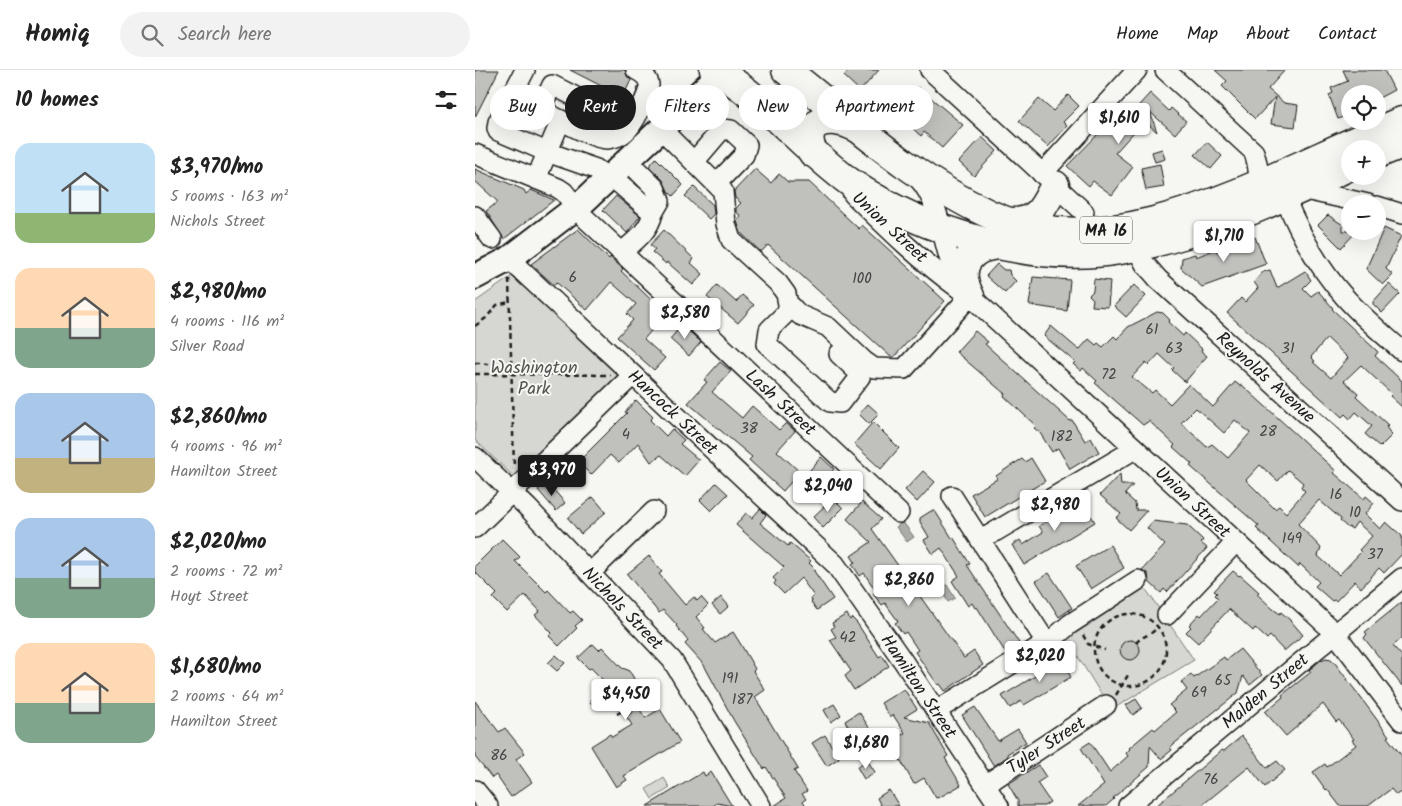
<!DOCTYPE html>
<meta charset="utf-8">
<style>
:root{--surface:#fff;--page:#f2f2f2;--text:#222;--muted:#767676;--line:#e0e0e0;--accent:#1c1c1c}
body{margin:0;font-family:Kalam,sans-serif;background:var(--page);color:var(--text);height:100vh;display:flex;flex-direction:column;font-size:19px;white-space:nowrap}
*{box-sizing:border-box;margin:0}
p{font-size:16px;color:var(--muted)}
.icon{flex:none;width:28px;height:28px;fill:none;stroke:currentColor;stroke-width:2;stroke-linecap:round;stroke-linejoin:round}
.map{position:relative;flex:1;overflow:hidden}
.details{display:flex;flex-direction:column;background:var(--surface);width:475px}
.details>*{flex:none}
.banner{position:absolute;left:15px;top:15px;width:475px;height:45px;display:flex;gap:10px}
.tools{position:absolute;left:866px;top:15px;display:grid;gap:10px}
.tools a{display:grid;place-items:center;width:45px;height:45px;border-radius:50%;background:var(--surface);box-shadow:0 5px 20px #0002;font-size:25px}
.price{position:absolute;translate:-50% -42px;padding:0 11px;border-radius:5px;background:#fff;color:#222;font-size:16px;line-height:32px;filter:drop-shadow(0 1px 2px #0008)}
.price::after{content:'';position:absolute;left:50%;top:30px;width:15px;height:11px;margin-left:-8px;background:inherit;clip-path:polygon(0 0,100% 0,50% 100%)}
.price.current{background:var(--accent);color:#fff}
ul{padding:0;list-style:none}
li{display:flex;align-items:center;gap:15px;height:125px;padding:0 15px}
li span{display:grid;place-items:center;flex:none;width:140px;height:100px;border-radius:15px;color:#555}
li>.icon{margin-inline-start:auto}
span .icon{width:60px;height:60px;fill:#fffc;stroke-width:1}
li b{font-size:21px}
h2{display:flex;justify-content:space-between;align-items:center;height:60px;padding:0 15px;font-size:21px}
.pill{padding:0 18px;border-radius:22px;background:var(--surface);box-shadow:0 5px 20px #0002;font-size:18px;line-height:45px}
.pill.current{background:var(--accent);color:#fff}
header{display:flex;align-items:center;gap:30px;box-sizing:border-box;height:70px;padding:0 25px;background:var(--surface);border-bottom:1px solid var(--line)}
header strong{font-size:24px}
nav{display:flex;gap:28px;margin-inline-start:auto;font-size:18px}
.search{width:350px;height:45px;background:var(--page);display:flex;align-items:center;gap:12px;box-sizing:border-box;padding:0 18px;border-radius:28px;color:var(--muted);font-size:19px}
main{display:flex;flex:1;min-height:0}
.map>svg:first-child{display:block}
.green{fill:#d6d6d2;stroke:#797977}
.water{fill:#acaca9;stroke:#727271}
.building{fill:#c0c0bd;stroke:#1c1c1c;fill-rule:evenodd}
.lines{fill:none;stroke-linecap:round;stroke-linejoin:round}
.minor-casing{stroke:#1c1c1c;stroke-width:22}
.major-casing{stroke:#1c1c1c;stroke-width:28}
.highway-casing{stroke:#1c1c1c;stroke-width:31}
.path{stroke:#1c1c1c;stroke-width:2.5;stroke-dasharray:5 4;stroke-linecap:butt}
.minor{stroke:#f6f6f2;stroke-width:19}
.major{stroke:#f6f6f2;stroke-width:24}
.highway{stroke:#f6f6f2;stroke-width:28}
.labels{text-anchor:middle;stroke-width:4;stroke-linejoin:round;paint-order:stroke}
.number-label{font-size:15px;fill:#454544}
.shield{fill:#f6f6f2;stroke:#5d5d5c;stroke-width:1}
.shield-label{font-size:16px;font-weight:bold;fill:#1c1c1c}
.street-label{font-size:18px;fill:#1c1c1c;stroke:#f6f6f2}
.park-label{font-size:18px;fill:#545453;stroke:#f6f6f2}
</style>
<header>
<strong>Homiq</strong>
<div class="search"><svg class="icon" aria-label="search" viewBox="0 0 24 24"><circle cx="10" cy="10" r="6"/><path d="M15 15l6 6"/></svg>Search here</div>
<nav><a>Home</a><a>Map</a><a>About</a><a>Contact</a></nav>
</header>
<main>
<section class="details">
<h2>10 homes<svg class="icon" aria-label="filters" viewBox="0 0 24 24"><path d="M4 7h16M4 17h16"/><circle cx="9" cy="7" r="2"/><circle cx="15" cy="17" r="2"/></svg></h2>
<ul>
<li><span style="background:linear-gradient(#bfe0f5 70%,#8fb573 0)"><svg class="icon" aria-label="home" viewBox="0 0 24 24"><path d="M3 11l9-7 9 7M6 9v11h12V9"/></svg></span><div><b>$3,970/mo</b><p>5 rooms · 163 m²</p><p>Nichols Street</p></div></li>
<li><span style="background:linear-gradient(#ffd9b3 60%,#7fa58c 0)"><svg class="icon" aria-label="home" viewBox="0 0 24 24"><path d="M3 11l9-7 9 7M6 9v11h12V9"/></svg></span><div><b>$2,980/mo</b><p>4 rooms · 116 m²</p><p>Silver Road</p></div></li>
<li><span style="background:linear-gradient(#a9c7e8 65%,#c2b280 0)"><svg class="icon" aria-label="home" viewBox="0 0 24 24"><path d="M3 11l9-7 9 7M6 9v11h12V9"/></svg></span><div><b>$2,860/mo</b><p>4 rooms · 96 m²</p><p>Hamilton Street</p></div></li>
<li><span style="background:linear-gradient(#a9c7e8 60%,#7fa58c 0)"><svg class="icon" aria-label="home" viewBox="0 0 24 24"><path d="M3 11l9-7 9 7M6 9v11h12V9"/></svg></span><div><b>$2,020/mo</b><p>2 rooms · 72 m²</p><p>Hoyt Street</p></div></li>
<li><span style="background:linear-gradient(#ffd9b3 60%,#7fa58c 0)"><svg class="icon" aria-label="home" viewBox="0 0 24 24"><path d="M3 11l9-7 9 7M6 9v11h12V9"/></svg></span><div><b>$1,680/mo</b><p>2 rooms · 64 m²</p><p>Hamilton Street</p></div></li>
</ul>
</section>
<div class="map">
<svg width="927" height="736" viewBox="0 0 927 736">
<rect width="100%" height="100%" fill="#f6f6f2"/>
<filter id="ink" filterUnits="userSpaceOnUse"><feTurbulence type="fractalNoise" baseFrequency=".02" numOctaves="2"/><feDisplacementMap in="SourceGraphic" scale="10" xChannelSelector="R" yChannelSelector="G"/><feConvolveMatrix kernelMatrix="1 2 1 2 8 2 1 2 1" color-interpolation-filters="sRGB"/></filter>
<g filter="url(#ink)">
<g class="green">
<polygon points="37,206 144,307 39,407 0,370 0,232"/>
<polygon points="670,518 719,590 636,640 592,569"/>
<polygon points="189,708 195,718 177,729 171,719"/>
</g>
<g class="water">
<polygon points="428,452 439,467 432,472 421,457"/>
<polygon points="469,515 472,515 480,528 473,532 466,519"/>
</g>
<g class="building">
<polygon points="0,0 24,0 0,47"/>
<polygon points="95,0 150,0 152,6 156,10 148,27"/>
<polygon points="374,0 404,0 385,21 369,6"/>
<polygon points="740,0 810,0 793,19 809,33 823,35 820,57 796,54 800,27 780,49 747,16 752,11"/>
<polygon points="868,0 909,0 919,20 902,29 902,24 875,24 875,44 863,49 854,25 858,23 856,18 873,11"/>
<polygon points="443,17 488,55 467,78 449,62 446,66 435,56 440,50 422,34 436,19 439,22"/>
<polygon points="675,23 694,41 696,38 711,51 700,64 675,42 682,62 671,52 668,56 666,54 640,83 658,97 637,125 618,111 614,116 592,96 629,58 640,45 648,53"/>
<polygon points="593,25 604,36 588,52 592,56 573,77 544,51 564,29 578,41"/>
<polygon points="507,67 522,81 499,106 484,92"/>
<polygon points="732,72 747,86 736,99 720,85"/>
<polygon points="687,79 690,89 680,92 677,82"/>
<polygon points="181,88 208,115 198,126 193,121 188,110 174,96"/>
<polygon points="685,94 689,117 671,120 666,98"/>
<polygon points="0,99 49,120 51,124 56,120 79,130 29,169 11,141 23,132 0,111"/>
<polygon points="280,99 296,113 304,104 313,112 334,112 384,159 387,155 470,231 419,287 416,287 293,175 286,182 266,163 262,151 266,146 261,142 261,138 266,133 260,128 259,121"/>
<polygon points="219,117 238,135 239,144 234,149 210,126"/>
<polygon points="141,126 165,146 152,163 128,140"/>
<polygon points="853,145 868,155 868,161 882,161 866,178 843,155"/>
<polygon points="909,158 926,166 911,199 918,205 908,215 891,199"/>
<polygon points="103,159 134,189 135,187 148,199 146,201 191,244 169,269 190,288 179,300 142,267 158,250 152,244 161,234 136,212 112,240 81,212 79,215 56,194"/>
<polygon points="189,160 219,189 216,193 228,204 218,215 192,192 191,194 177,182 180,179 175,175"/>
<polygon points="780,167 791,194 727,217 706,198 707,188 720,184 721,187 741,179 742,182"/>
<polygon points="522,194 529,200 534,200 535,205 541,211 530,223 511,206"/>
<path d="M795 200 802 218 830 201 836 210 828 218 836 226 843 221 858 238 857 239 903 282 900 286 927 311V337L915 326 917 324 886 295 869 311 883 323 881 326 913 355 911 357 917 365 905 377 890 364 897 356 881 342 875 349 870 344 867 347 752 243 766 228 770 232 783 218 779 212 788 202ZM852 268 873 288 856 308 838 292 840 291 836 287Z"/>
<polygon points="558,207 595,210 592,241 554,235"/>
<polygon points="619,209 635,211 633,237 617,236 618,229 614,225 618,221"/>
<polygon points="914,214 925,224 907,243 898,234 898,232"/>
<polygon points="242,215 261,232 267,225 279,235 263,253 232,227"/>
<polygon points="659,215 671,226 651,247 639,236"/>
<path d="M682 242 688 243 695 250 693 252 708 266 710 263 727 279 726 281 732 286 710 312 697 300 699 298 684 284 674 295 671 292 657 307 677 323 680 320 695 334 714 314 738 337 760 312 765 316 767 315 861 401 859 403 889 429 891 426 899 433 890 444 905 459 911 452 927 466V484L909 503 904 498 886 518 880 511 861 531 859 530 857 531 840 516 844 512 825 494 823 497 781 458 784 456 715 396 717 394 698 377 700 375 674 351 668 355 620 313 622 311 608 298 606 301 598 294 600 292 569 266 576 256 604 280 614 269 621 275 623 273 628 277 639 266 642 269 653 257ZM721 338 749 363 760 350 775 363 753 388 737 374 732 377 706 353ZM785 395 803 411 813 400 828 413 826 417 830 421 811 443 804 436 800 439 771 410ZM844 430 866 449 865 451 873 458 874 457 877 459 882 452 897 466 884 480 886 482 864 505 843 486 846 478 823 454Z"/>
<polygon points="207,255 226,272 214,286 195,269"/>
<polygon points="500,261 513,272 510,274 595,351 597,350 610,371 616,368 624,382 595,399 583,378 577,382 565,363 559,358 561,356 529,326 530,324 481,282"/>
<polygon points="245,292 256,301 237,322 267,348 277,336 304,360 311,353 320,361 302,381 325,402 308,421 274,390 277,387 213,333 232,312 229,310"/>
<polygon points="161,330 178,347 175,350 191,366 197,359 209,370 205,374 224,390 210,406 186,385 176,392 163,373 144,393 135,385 116,405 103,392 152,343 150,342"/>
<polygon points="393,334 404,344 394,354 384,344"/>
<polygon points="398,352 424,378 406,399 379,374"/>
<polygon points="346,387 359,399 348,412 335,400"/>
<polygon points="556,388 570,411 510,447 496,424 522,409 521,406 537,395 547,389 550,392"/>
<polygon points="448,401 460,412 442,432 430,420"/>
<polygon points="645,404 646,415 658,415 650,424 660,433 661,440 672,440 654,460 641,448 646,444 625,425"/>
<polygon points="72,412 90,433 81,441 63,420"/>
<polygon points="241,413 253,424 236,441 225,430"/>
<polygon points="118,427 131,442 106,464 93,448"/>
<polygon points="358,428 368,438 348,458 338,447"/>
<polygon points="606,430 620,452 549,495 537,475 545,470 548,475 568,462 564,456"/>
<polygon points="387,432 406,449 397,459 489,588 499,581 508,595 470,621 465,614 463,615 440,582 443,580 431,562 428,564 420,553 423,551 410,533 407,535 398,524 401,521 389,503 385,506 377,494 380,492 376,486 396,472 372,449"/>
<polygon points="285,439 291,445 285,453 313,476 315,473 336,491 334,493 341,500 339,501 358,529 342,540 336,532 337,531 336,528 339,526 326,508 309,524 299,514 301,511 298,508 309,497 261,455 271,443 277,448"/>
<polygon points="456,441 460,441 477,468 478,467 495,494 492,495 544,573 530,582 502,537 500,538 497,533 493,536 477,511 484,506 466,478 458,484 449,470 454,467 445,452 445,448"/>
<polygon points="678,451 712,455 728,470 726,473 732,478 692,522 689,519 686,523 674,512 673,504 667,500 690,475 672,458"/>
<polygon points="27,469 45,487 40,491 71,522 73,520 95,543 98,541 107,550 100,556 102,558 84,576 74,566 77,563 60,545 65,541 50,525 32,542 18,528 22,524 0,502 0,496"/>
<polygon points="635,475 649,498 616,519 601,496"/>
<polygon points="174,486 187,502 184,504 210,535 219,527 222,531 226,527 233,535 221,547 230,558 228,559 240,573 258,562 265,573 280,599 278,601 290,620 280,627 323,699 319,701 332,721 327,724 331,729 328,731 331,736 299,736 311,728 291,697 289,699 259,651 229,595 210,574 213,571 201,556 202,555 188,540 184,543 152,504"/>
<polygon points="758,501 764,506 765,505 784,522 782,524 798,539 805,544 806,542 815,550 828,565 809,581 795,566 792,569 780,558 778,561 754,539 723,573 711,562 716,557 714,555 724,544 726,546 743,528 740,525 742,523 739,521"/>
<polygon points="574,503 597,538 584,547 561,511"/>
<polygon points="246,527 254,536 245,544 237,535"/>
<polygon points="927,532 927,568 918,576 927,586 927,616 889,568 892,564 890,562"/>
<polygon points="372,544 375,550 377,548 382,553 404,587 407,585 414,596 379,620 370,606 376,601 355,570 361,567 356,559 359,557 357,553"/>
<circle cx="655" cy="580" r="10"/>
<polygon points="118,574 124,580 127,577 147,598 153,600 157,605 161,613 155,620 156,621 155,623 170,648 185,639 205,672 149,706 152,710 141,717 116,676 135,664 137,667 157,655 151,646 158,642 142,624 129,636 126,633 121,638 114,631 119,626 116,624 129,611 116,598 114,599 103,588"/>
<polygon points="765,579 787,605 775,615 768,606 763,623 695,677 697,680 686,689 675,676 674,697 646,721 638,728 639,729 631,736 603,736 629,715 606,678 615,672 635,702 653,686 651,683 655,679 654,678 678,658 680,660 701,642 694,635 712,620 706,612 716,604 719,608 749,587 751,590"/>
<polygon points="81,585 90,593 82,601 73,593"/>
<polygon points="593,586 600,597 593,602 596,607 549,635 546,631 535,638 527,626"/>
<polygon points="851,588 856,589 860,593 914,666 912,667 927,686 927,721 921,725 916,719 893,736 865,736 852,719 851,720 838,702 850,694 852,697 881,675 877,670 879,669 864,650 861,652 848,634 811,666 790,642 808,627 807,625 836,602 834,600 846,590"/>
<polygon points="429,619 442,639 429,647 454,653 473,686 470,688 486,715 465,727 461,728 449,708 439,714 415,672 430,663 418,645 415,647 406,633"/>
<polygon points="661,629 667,638 658,645 651,635"/>
<polygon points="0,631 24,662 30,658 50,683 41,689 57,712 36,727 21,705 17,708 0,687"/>
<polygon points="359,634 366,645 356,652 349,640"/>
<polygon points="500,637 523,671 543,659 551,672 532,684 533,686 519,696 487,645"/>
<polygon points="384,642 395,659 380,668 370,651"/>
<polygon points="350,665 364,688 352,696 337,673"/>
<polygon points="767,666 792,698 802,691 810,700 790,717 774,697 726,736 681,736 747,680 749,681"/>
<polygon points="392,690 400,702 389,709 382,697"/>
<polygon points="563,695 571,707 562,713 575,732 569,736 543,736 543,731 533,714"/>
<polygon points="228,702 230,706 236,702 257,736 242,733 238,736 172,736"/>
<polygon points="414,720 424,736 406,736 402,728"/>
</g>
<g class="lines">
<defs>
<g id="minor">
<polyline points="50,0 23,52 22,58 23,61 72,82 121,99 134,108"/>
<polyline points="455,0 609,142"/>
<polyline points="690,0 779,82 782,93 785,113"/>
<polyline points="186,59 220,93"/>
<path d="M113 63C125 63 128 53 133 43L77 15C72 26 64 37 76 45 88 51 120 70 133 69 139 68 146 66 150 62 158 56 175 23 174 14 173 7 167 3 161 0"/>
<polyline points="0,84 83,118 89,122 109,147 424,443"/>
<polyline points="153,91 180,118 185,131 178,143"/>
<polyline points="567,104 662,0"/>
<path d="M136 106 178 143C174 161 160 171 147 182"/>
<path d="M443 108C472 141 465 188 490 221L860 563 927 651"/>
<polyline points="61,109 86,50"/>
<polyline points="241,114 269,85 272,75 256,60 247,59 224,86 220,93 248,121 251,154 256,170 303,213 311,224 313,234 325,245 353,257 389,291 399,298 429,299 495,226"/>
<polyline points="826,119 893,134"/>
<path d="M378 124C412 158 447 192 486 220"/>
<path d="M809 126C824 162 842 196 868 225 886 246 907 263 927 281"/>
<polyline points="902,136 927,144"/>
<polyline points="0,146 17,169"/>
<polyline points="661,177 670,194 683,209 927,431"/>
<polyline points="34,189 360,494 428,591 524,736"/>
<polyline points="317,237 294,260 292,274 355,332 365,333 385,307 381,300 364,284"/>
<polyline points="0,387 53,438 197,590 286,736"/>
<polyline points="477,426 571,572"/>
<polyline points="0,458 158,305"/>
<polyline points="506,470 660,379"/>
<polyline points="115,503 179,441"/>
<polyline points="692,545 761,472"/>
<polyline points="461,641 580,567 595,554 663,510"/>
<polyline points="510,715 631,635"/>
<polyline points="0,720 13,736"/>
<polyline points="653,736 927,508"/>
</g>
<polyline id="major" points="0,207 34,189 107,133 249,0"/>
<g id="highway">
<path d="M239 0C289 27 328 79 376 113 448 162 558 195 645 180 725 166 802 131 875 96"/>
<path d="M311 0C376 51 438 109 514 144 645 204 807 97 927 51"/>
<path d="M338 83C324 49 356 45 380 57"/>
<polyline points="902,84 927,74"/>
<path d="M537 152C564 152 569 136 580 115"/>
<path d="M495 226C480 198 493 177 524 175"/>
</g>
</defs>
<use href="#minor" class="minor-casing"/>
<use href="#major" class="major-casing"/>
<use href="#highway" class="highway-casing"/>
<g class="path">
<polyline points="34,209 39,399"/>
<polyline points="0,256 11,248 22,235 34,232"/>
<path d="M0 293C10 293 19 293 21 305"/>
<polyline points="0,304 136,305"/>
<circle cx="655" cy="580" r="36"/>
<polyline points="608,565 613,574 630,580"/>
<path d="M661 573C668 564 676 567 683 556"/>
<polyline points="641,625 653,605"/>
<polyline points="142,644 154,637"/>
</g>
<use href="#minor" class="minor"/>
<use href="#major" class="major"/>
<use href="#highway" class="highway"/>
</g>
</g>
<g class="labels">
<g class="number-label">
<text x="98" y="212">6</text>
<text x="387" y="213">100</text>
<text x="677" y="264">61</text>
<text x="699" y="283">63</text>
<text x="813" y="283">31</text>
<text x="634" y="309">72</text>
<text x="274" y="363">38</text>
<text x="793" y="366">28</text>
<text x="151" y="369">4</text>
<text x="587" y="371">182</text>
<text x="861" y="429">16</text>
<text x="880" y="447">10</text>
<text x="817" y="473">149</text>
<text x="900" y="489">37</text>
<text x="373" y="572">42</text>
<text x="255" y="613">191</text>
<text x="748" y="615">65</text>
<text x="724" y="627">69</text>
<text x="267" y="634">187</text>
<text x="24" y="690">86</text>
<text x="736" y="714">76</text>
</g>
<rect class="shield" x="605" y="146.5" width="52" height="27" rx="4"/>
<g class="shield-label">
<text x="631" y="166">MA 16</text>
</g>
<g class="street-label">
<text transform="translate(415 157) rotate(43)" y="6">Union Street</text>
<text transform="translate(791 307) rotate(42)" y="6">Reynolds Avenue</text>
<text transform="translate(306 332) rotate(43)" y="6">Lash Street</text>
<text transform="translate(198 342) rotate(43)" y="6">Hancock Street</text>
<text transform="translate(718 432) rotate(43)" y="6">Union Street</text>
<text transform="translate(148 538) rotate(46)" y="6">Nichols Street</text>
<text transform="translate(444 616) rotate(56)" y="6">Hamilton Street</text>
<text transform="translate(790 621) rotate(-40)" y="6">Malden Street</text>
<text transform="translate(571 675) rotate(-33)" y="6">Tyler Street</text>
</g>
<g class="park-label">
<text x="59" y="303">Washington<tspan x="59" dy="21">Park</tspan></text>
</g>
</g>
</svg>
<div class="tools">
<a><svg class="icon" aria-label="locate" viewBox="0 0 24 24"><circle cx="12" cy="12" r="6"/><path d="M12 2v4M12 18v4M2 12h4M18 12h4"/></svg></a>
<a>+</a>
<a>−</a>
</div>
<b class="price" style="left:644px;top:75px">$1,610</b>
<b class="price" style="left:749px;top:193px">$1,710</b>
<b class="price" style="left:210px;top:270px">$2,580</b>
<b class="price current" style="left:77px;top:427px">$3,970</b>
<b class="price" style="left:353px;top:443px">$2,040</b>
<b class="price" style="left:580px;top:462px">$2,980</b>
<b class="price" style="left:434px;top:537px">$2,860</b>
<b class="price" style="left:565px;top:613px">$2,020</b>
<b class="price" style="left:151px;top:651px">$4,450</b>
<b class="price" style="left:391px;top:700px">$1,680</b>
<div class="banner">
<a class="pill">Buy</a>
<a class="pill current">Rent</a>
<a class="pill">Filters</a>
<a class="pill">New</a>
<a class="pill">Apartment</a>
</div>
</div>
</main>
